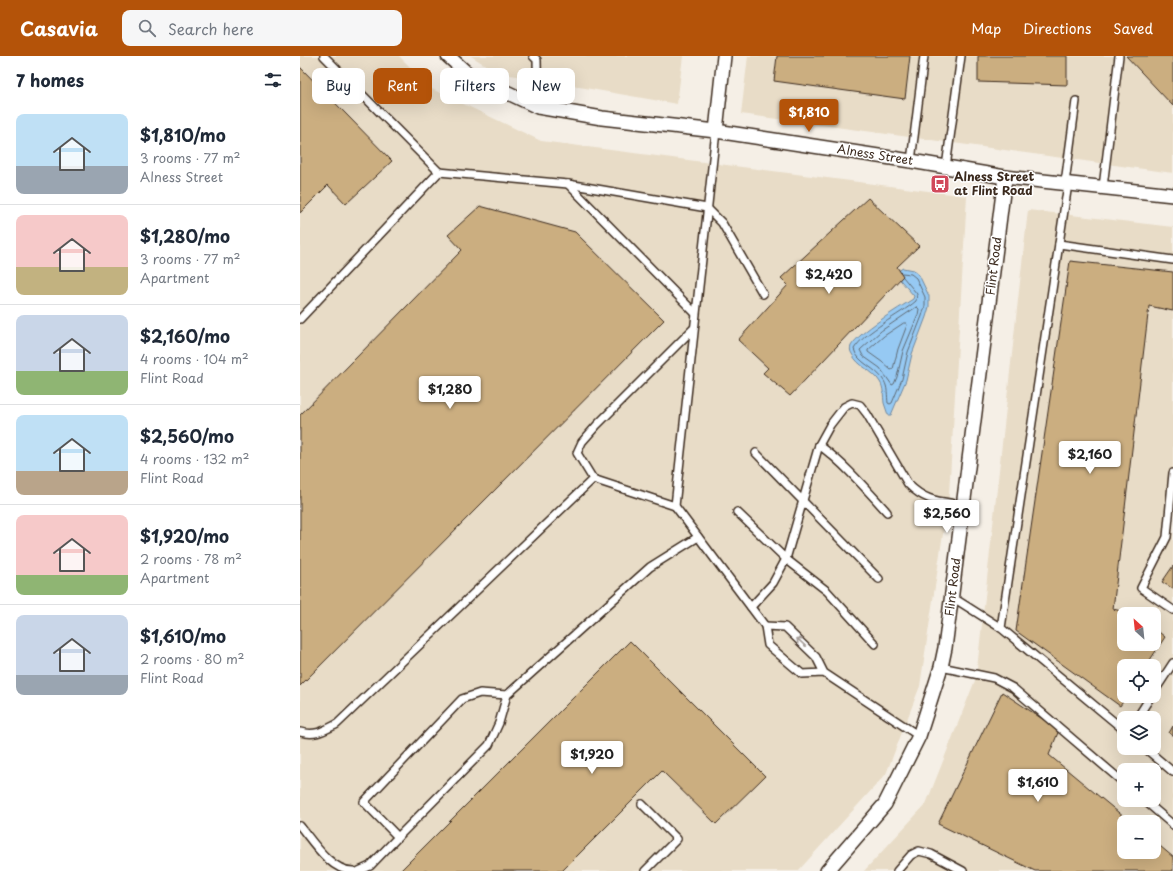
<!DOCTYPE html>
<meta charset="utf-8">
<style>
:root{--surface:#fff;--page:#f6f6f7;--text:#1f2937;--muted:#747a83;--line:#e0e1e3;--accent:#b45309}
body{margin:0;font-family:"Playpen Sans",sans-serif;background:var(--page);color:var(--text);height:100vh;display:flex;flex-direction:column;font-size:15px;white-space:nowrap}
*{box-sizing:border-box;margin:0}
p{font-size:13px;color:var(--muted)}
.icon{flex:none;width:22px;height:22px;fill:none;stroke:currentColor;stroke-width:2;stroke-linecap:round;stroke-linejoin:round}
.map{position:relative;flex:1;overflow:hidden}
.panel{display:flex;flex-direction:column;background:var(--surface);width:300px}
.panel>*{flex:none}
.top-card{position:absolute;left:12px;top:12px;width:380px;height:36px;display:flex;gap:8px}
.needle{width:26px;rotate:333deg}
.buttons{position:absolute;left:817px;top:551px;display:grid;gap:8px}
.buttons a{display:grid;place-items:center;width:44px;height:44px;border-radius:8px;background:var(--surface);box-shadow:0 4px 16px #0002;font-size:20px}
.price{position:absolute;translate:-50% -34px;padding:0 9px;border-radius:4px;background:#fff;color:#222;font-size:13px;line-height:26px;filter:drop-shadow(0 1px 2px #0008)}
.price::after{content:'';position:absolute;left:50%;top:24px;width:12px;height:9px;margin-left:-6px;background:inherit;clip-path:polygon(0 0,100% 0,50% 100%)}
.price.active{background:var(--accent);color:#fff}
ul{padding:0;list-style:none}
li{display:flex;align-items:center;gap:12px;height:100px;padding:0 16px}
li+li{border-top:1px solid var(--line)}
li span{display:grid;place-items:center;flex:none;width:112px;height:80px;border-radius:8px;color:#555}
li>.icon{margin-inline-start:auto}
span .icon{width:48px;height:48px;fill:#fffc;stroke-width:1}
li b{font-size:17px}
h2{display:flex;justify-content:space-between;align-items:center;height:48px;padding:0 16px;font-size:17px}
.chip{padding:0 14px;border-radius:8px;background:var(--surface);box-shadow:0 4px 16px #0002;font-size:14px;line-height:36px}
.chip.active{background:var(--accent);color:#fff}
header{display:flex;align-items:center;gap:24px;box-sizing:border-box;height:56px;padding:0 20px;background:var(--accent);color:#fff}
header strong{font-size:19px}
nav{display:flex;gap:22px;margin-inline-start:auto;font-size:14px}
.search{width:280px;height:36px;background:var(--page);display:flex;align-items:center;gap:10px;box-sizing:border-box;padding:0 14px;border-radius:8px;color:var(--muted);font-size:15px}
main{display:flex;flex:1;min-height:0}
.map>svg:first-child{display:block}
.built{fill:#e8dcc7;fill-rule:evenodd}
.water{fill:#96c9f3;stroke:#72899e}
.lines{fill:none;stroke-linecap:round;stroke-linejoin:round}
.shore{stroke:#5f6a73;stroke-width:1}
.building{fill:#cbae80;stroke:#3b2a1e}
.service-casing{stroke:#3b2a1e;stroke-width:10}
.minor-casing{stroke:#3b2a1e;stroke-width:16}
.service{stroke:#fff;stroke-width:7}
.minor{stroke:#fff;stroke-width:13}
.oneway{stroke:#a79f9a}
.labels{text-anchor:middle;stroke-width:3;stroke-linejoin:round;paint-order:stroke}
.street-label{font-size:12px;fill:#3b2a1e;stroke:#fff}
.poi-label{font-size:12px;font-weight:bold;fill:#3b2a1e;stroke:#fff;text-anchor:start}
</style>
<header>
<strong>Casavia</strong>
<div class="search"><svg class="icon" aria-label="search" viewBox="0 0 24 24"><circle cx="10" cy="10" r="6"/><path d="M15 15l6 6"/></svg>Search here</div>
<nav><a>Map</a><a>Directions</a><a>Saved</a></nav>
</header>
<main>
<section class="panel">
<h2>7 homes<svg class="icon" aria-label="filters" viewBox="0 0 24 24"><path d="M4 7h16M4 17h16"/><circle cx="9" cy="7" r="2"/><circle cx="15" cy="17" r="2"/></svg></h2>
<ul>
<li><span style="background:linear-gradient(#bfe0f5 65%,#9aa5b1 0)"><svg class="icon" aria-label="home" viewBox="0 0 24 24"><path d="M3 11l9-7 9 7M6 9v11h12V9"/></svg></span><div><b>$1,810/mo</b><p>3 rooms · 77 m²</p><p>Alness Street</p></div></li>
<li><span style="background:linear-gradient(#f6c9c9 65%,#c2b280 0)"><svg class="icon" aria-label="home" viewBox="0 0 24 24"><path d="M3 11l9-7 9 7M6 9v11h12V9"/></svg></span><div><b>$1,280/mo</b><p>3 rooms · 77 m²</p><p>Apartment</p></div></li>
<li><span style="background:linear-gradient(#c9d6e8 70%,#8fb573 0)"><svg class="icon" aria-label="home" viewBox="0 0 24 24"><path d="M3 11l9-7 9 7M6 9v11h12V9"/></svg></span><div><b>$2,160/mo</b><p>4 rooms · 104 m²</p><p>Flint Road</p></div></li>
<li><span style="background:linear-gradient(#bfe0f5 70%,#b9a48a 0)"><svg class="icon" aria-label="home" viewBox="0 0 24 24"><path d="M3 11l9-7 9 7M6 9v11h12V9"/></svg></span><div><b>$2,560/mo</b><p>4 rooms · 132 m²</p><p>Flint Road</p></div></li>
<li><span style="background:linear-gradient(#f6c9c9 75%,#8fb573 0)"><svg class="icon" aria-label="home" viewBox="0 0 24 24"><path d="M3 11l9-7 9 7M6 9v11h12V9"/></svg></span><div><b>$1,920/mo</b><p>2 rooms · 78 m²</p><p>Apartment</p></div></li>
<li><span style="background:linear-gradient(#c9d6e8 75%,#9aa5b1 0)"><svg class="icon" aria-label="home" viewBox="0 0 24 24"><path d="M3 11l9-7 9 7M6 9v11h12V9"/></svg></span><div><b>$1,610/mo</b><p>2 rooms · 80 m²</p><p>Flint Road</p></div></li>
</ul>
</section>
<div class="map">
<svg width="873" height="815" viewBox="0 0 873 815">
<rect width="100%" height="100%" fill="#f5efe6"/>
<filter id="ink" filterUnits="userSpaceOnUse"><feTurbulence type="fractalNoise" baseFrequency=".025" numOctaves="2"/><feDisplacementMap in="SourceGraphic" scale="8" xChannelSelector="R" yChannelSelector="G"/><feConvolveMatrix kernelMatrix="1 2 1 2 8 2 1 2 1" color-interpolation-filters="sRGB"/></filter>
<g filter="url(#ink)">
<g class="built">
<polygon points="0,0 99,0 132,33 241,85 667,140 649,438 620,630 586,718 498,815 0,815"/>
<polygon points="171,0 383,0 377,48 198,17"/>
<polygon points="448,0 873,0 873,117 441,58"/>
<path d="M728 154 873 171V815H564L626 748 676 622ZM824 558H854V588H824ZM824 610H854V640H824ZM824 662H854V692H824ZM824 714H854V744H824ZM824 766H854V796H824Z"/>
</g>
<path class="water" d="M603 212 613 214 619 219 629 240V251L626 261 612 298 606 324 591 359H588C587 355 585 351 584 347 583 340 584 332 580 326 573 314 558 311 552 298 550 295 550 293 551 290 559 276 599 252 613 243L614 240 595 218 596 216Z"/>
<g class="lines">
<g class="shore">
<path d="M602 217 611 218 616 222 625 241V250L622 260 608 296 602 323 592 347 590 348 588 347C587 340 588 331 584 325 577 312 557 307 554 293 565 275 600 259 616 245L617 238 603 221"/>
<polygon points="617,251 619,253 618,259 603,295 597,321 594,328 592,329 580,312 563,300 560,294 581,275"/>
<polygon points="604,267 606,267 607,269 598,293 593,313 591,314 582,306 568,296 568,294 584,280"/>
</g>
</g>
<g class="building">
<polygon points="477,0 610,0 605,43 474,25"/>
<polygon points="678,0 767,0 767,29 678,26"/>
<polygon points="826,0 873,0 873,50"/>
<polygon points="0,11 92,105 46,148 28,129 0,157"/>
<polygon points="568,142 619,190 597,211 603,220 490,340 463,317 468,312 438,284 488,229 481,222"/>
<polygon points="180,150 275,176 364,264 0,630 0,359 162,194 148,179"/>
<polygon points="770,205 873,216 873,255 849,250 813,553 834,558 824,558 824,588 854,588 854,572 865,581 846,610 824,610 824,640 827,640 820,650 716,575"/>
<polygon points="873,510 873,533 862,526"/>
<polygon points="330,585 465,720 416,768 362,715 262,815 100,815"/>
<polygon points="702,636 759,674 749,699 830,766 824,766 824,796 854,796 854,785 873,801 873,815 735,815 638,768"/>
<polygon points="873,670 873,680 869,677"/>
</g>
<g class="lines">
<defs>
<g id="service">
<polyline points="24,0 139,116"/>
<polyline points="233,0 237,4 238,51"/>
<polyline points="416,75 375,450 465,570"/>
<polyline points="611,105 624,0"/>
<polyline points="646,111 661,0"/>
<polyline points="765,127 776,45"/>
<polyline points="268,128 395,257"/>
<polyline points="768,128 701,572 824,674"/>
<polyline points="803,131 819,0"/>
<polyline points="759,188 873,204"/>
<polyline points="0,263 139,116 268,128 407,152 422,167 463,238"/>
<path d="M519 389C545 408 566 433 587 456"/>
<polyline points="456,397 579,523"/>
<polyline points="873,417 867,481 841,532 873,554"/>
<polyline points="293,423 277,397 282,386 297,369 393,273"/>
<polyline points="437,456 486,503 527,535 575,588"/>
<polyline points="652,541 701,572"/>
<path d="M451 551 473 527 486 503 519 389 530 369 544 351 552 347 560 349 567 358 608 428C626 446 639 445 663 449"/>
<polyline points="641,611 694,622 713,632 824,727"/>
<polyline points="524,617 502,618 468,589 465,570 485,571 516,601 524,617 619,680"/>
<polyline points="854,636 873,607"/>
<polyline points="207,639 180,637 162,643 64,746 98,781 189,689 199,667 207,639 350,511 398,481"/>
<polyline points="837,662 851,640"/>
<path d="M0 676C16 680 23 675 37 668L293 423 375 450"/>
<polyline points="845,692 873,716"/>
<polyline points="844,744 873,769"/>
<polyline points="342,748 377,783 345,815"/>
<path d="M0 770C13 786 31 815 53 815"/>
<polyline points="59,815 70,810 98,781"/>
<polyline points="597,815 611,799 619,795 631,798 663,815"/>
</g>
<g id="minor">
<polyline points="148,0 168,18 238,51 302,62 416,75 611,105 705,121 873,139"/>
<polyline points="416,75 424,0"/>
<polyline points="527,815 585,748 619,680 641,611 645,592 705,121"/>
</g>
</defs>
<use href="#service" class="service-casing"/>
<use href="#minor" class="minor-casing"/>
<use href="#service" class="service"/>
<use href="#minor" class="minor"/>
</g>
<defs><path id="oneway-shaft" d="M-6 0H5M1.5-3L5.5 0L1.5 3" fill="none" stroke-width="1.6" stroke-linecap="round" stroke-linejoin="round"/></defs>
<use class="oneway" href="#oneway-shaft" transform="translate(501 586) rotate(-137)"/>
</g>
<defs>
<symbol id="bus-square" viewBox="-11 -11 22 22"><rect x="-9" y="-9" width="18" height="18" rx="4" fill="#d1495b" stroke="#fff"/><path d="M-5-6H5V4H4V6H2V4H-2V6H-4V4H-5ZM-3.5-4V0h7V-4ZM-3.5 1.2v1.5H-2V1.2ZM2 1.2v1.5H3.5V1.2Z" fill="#fff"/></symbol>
</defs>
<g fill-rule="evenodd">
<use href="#bus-square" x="629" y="117" width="22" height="22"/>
</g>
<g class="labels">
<g class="street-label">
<text transform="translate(575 99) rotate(9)" y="4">Alness Street</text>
<text transform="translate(694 210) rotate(-83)" y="4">Flint Road</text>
<text transform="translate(653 531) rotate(-83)" y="4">Flint Road</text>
</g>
<g class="poi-label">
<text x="654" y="125">Alness Street<tspan x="654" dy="14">at Flint Road</tspan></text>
</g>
</g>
</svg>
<div class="buttons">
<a><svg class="needle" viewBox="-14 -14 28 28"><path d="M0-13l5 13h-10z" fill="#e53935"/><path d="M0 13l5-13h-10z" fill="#747a83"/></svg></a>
<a><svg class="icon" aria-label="locate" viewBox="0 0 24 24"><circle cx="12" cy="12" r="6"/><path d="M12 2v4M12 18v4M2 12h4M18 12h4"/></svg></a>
<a><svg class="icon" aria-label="layers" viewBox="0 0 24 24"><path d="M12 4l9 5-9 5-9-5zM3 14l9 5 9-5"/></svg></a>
<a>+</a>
<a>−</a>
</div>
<b class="price active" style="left:509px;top:77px">$1,810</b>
<b class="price" style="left:529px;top:239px">$2,420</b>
<b class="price" style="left:150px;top:354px">$1,280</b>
<b class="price" style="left:790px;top:419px">$2,160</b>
<b class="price" style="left:647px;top:478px">$2,560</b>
<b class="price" style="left:292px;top:719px">$1,920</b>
<b class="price" style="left:738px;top:747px">$1,610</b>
<div class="top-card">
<a class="chip">Buy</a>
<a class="chip active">Rent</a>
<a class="chip">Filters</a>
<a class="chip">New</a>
</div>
</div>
</main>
